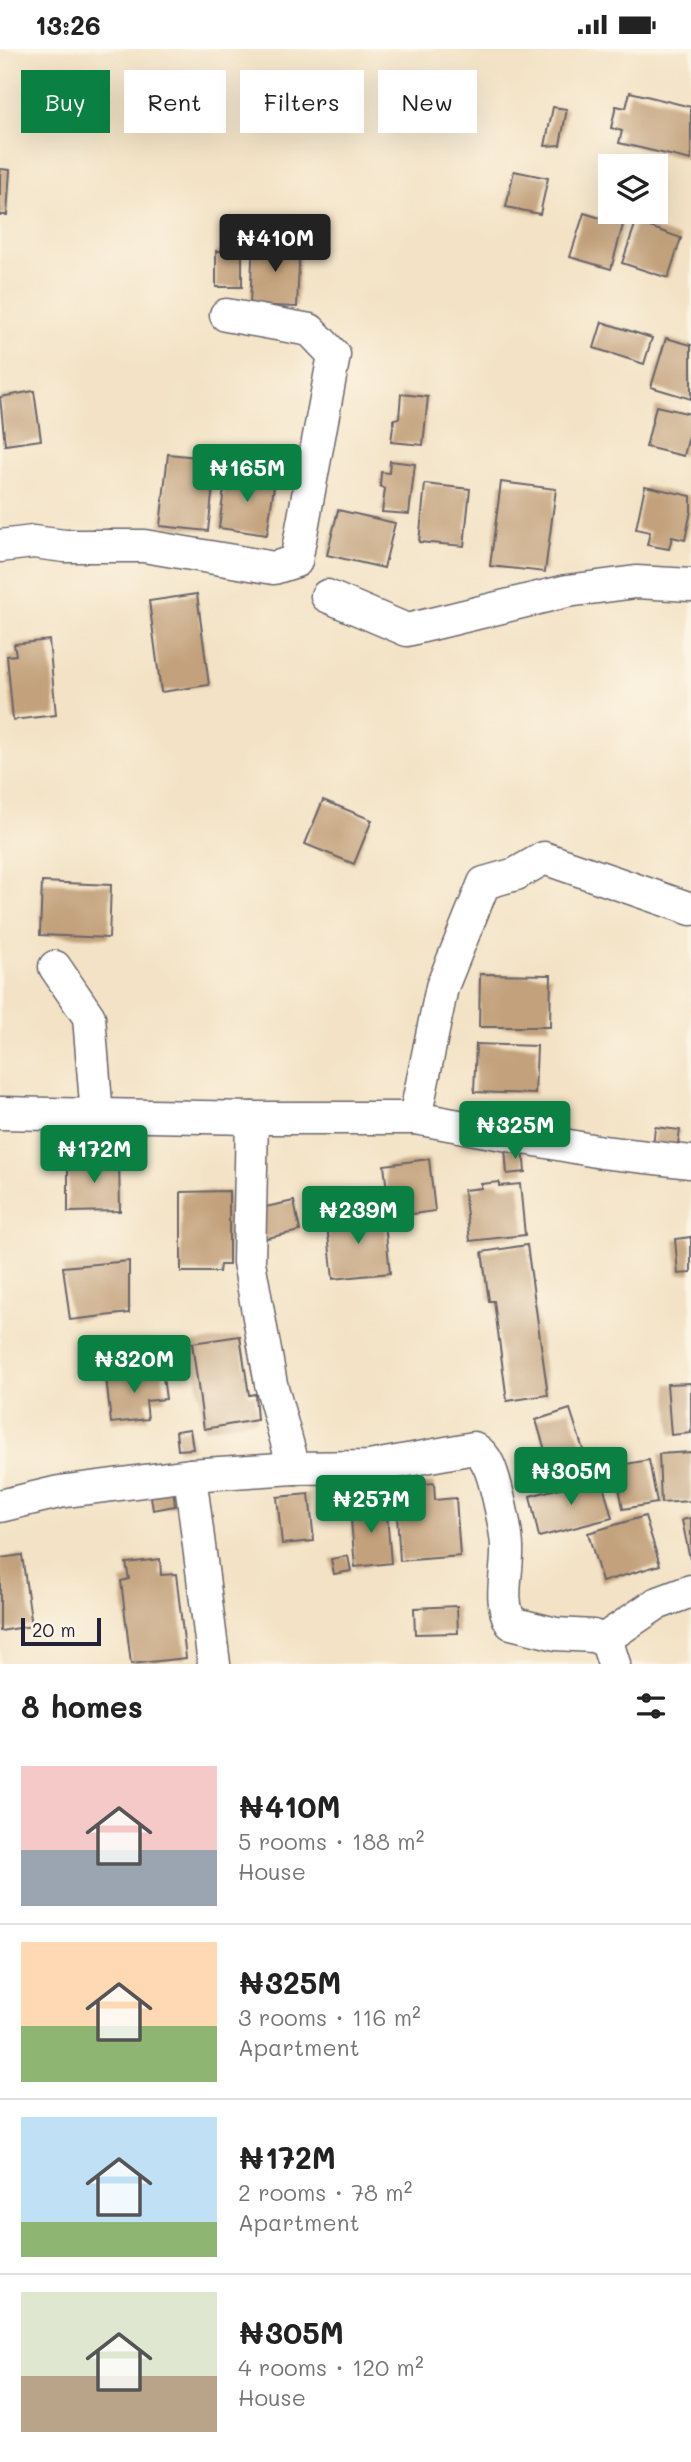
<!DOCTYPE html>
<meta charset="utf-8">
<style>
:root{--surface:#fff;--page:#f2f2f2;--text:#222;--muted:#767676;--line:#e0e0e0;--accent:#0b8043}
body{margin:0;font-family:Mali,sans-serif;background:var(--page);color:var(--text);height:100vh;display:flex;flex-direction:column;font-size:26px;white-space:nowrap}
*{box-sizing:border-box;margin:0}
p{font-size:23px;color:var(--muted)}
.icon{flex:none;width:38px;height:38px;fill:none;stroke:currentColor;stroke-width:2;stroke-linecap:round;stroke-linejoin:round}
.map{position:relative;height:1615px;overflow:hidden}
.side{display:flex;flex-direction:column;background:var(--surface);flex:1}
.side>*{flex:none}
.banner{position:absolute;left:21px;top:21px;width:649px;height:63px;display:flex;gap:14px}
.tools{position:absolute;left:598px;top:105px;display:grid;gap:14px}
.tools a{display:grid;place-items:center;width:70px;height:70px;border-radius:0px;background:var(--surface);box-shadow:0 7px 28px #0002;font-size:35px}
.scale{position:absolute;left:21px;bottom:18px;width:80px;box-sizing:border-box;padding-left:7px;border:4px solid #22223b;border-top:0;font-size:19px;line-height:24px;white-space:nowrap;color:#22223b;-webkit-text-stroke:5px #fcf5e5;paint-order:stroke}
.price{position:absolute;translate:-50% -60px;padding:0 16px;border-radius:7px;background:var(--accent);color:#fff;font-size:23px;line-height:46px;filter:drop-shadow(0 2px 4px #0008)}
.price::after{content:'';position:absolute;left:50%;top:42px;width:21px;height:16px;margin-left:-10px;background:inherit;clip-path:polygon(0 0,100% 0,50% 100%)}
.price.selected{background:#222;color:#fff}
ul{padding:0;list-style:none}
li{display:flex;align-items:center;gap:21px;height:175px;padding:0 21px}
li+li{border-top:2px solid var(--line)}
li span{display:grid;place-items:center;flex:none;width:196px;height:140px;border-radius:0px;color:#555}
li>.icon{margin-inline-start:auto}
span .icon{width:84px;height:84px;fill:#fffc;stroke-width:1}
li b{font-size:30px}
h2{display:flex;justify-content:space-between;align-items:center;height:84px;padding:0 21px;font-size:30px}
.chip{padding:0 24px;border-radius:0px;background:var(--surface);box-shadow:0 7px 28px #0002;font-size:24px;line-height:63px}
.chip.selected{background:var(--accent);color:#fff}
.status{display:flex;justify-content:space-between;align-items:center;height:49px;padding:0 35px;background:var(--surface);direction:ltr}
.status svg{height:19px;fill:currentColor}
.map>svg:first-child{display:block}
.building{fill:#c3a17c}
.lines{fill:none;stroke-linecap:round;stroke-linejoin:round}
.minor-casing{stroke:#6b656b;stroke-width:35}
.minor{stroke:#fff;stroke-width:32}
</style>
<div class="status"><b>13:26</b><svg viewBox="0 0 49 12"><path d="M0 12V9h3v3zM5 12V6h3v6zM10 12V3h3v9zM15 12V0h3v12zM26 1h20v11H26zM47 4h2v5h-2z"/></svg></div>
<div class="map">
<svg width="691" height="1615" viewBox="0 0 691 1615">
<rect width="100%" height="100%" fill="#fcf5e5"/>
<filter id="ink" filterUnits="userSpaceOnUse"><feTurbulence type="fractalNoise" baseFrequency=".0143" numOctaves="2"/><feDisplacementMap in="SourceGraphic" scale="14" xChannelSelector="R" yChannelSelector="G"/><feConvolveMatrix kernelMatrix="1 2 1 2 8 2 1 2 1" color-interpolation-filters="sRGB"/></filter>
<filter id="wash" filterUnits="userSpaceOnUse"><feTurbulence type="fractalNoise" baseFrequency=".00686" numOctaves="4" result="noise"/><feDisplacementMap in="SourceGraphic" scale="28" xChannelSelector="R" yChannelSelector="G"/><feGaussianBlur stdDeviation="1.57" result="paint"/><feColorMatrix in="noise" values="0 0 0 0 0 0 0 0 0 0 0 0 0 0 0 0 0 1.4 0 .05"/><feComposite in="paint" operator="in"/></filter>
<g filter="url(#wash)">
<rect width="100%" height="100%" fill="#f3e2c5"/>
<g id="blocks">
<g class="building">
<polygon points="630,43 691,58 691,111 619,94 622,82 611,79 616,57 626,59"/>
<polygon points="553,58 567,60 560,96 545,97"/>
<polygon points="0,120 10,121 7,166 0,166"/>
<polygon points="514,122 548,129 540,165 506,158"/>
<polygon points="584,164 623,176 611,220 570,208"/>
<polygon points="636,173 681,189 668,229 622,214"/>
<polygon points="253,191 300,193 297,258 250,256"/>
<rect x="216" y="202" width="26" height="36"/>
<polygon points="602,273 652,289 644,315 594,299"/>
<polygon points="666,289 691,296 691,350 651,338"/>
<polygon points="34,342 41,391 5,396 0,348"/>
<polygon points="401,345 428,348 423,396 391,393 394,370 399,369"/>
<polygon points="656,357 691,365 691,379 684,407 646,398"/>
<polygon points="168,405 216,410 208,482 160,477"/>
<polygon points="390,412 415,415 409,465 382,463 385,440 380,437 381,423 389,424"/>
<polygon points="226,424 275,430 267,486 219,479"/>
<polygon points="501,433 556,440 545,523 490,517"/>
<polygon points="425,435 470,440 464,497 419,493"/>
<polygon points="645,437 691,447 691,462 685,491 672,488 669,500 647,496 650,483 636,480"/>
<polygon points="338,461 395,474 384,519 327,506"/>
<polygon points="197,545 209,636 161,643 149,552"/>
<polygon points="49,591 56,666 13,671 7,607 16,606 14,595"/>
<polygon points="323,751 372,771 354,815 305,795"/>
<polygon points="42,833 111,836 109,889 40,886"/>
<polygon points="480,925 551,926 550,978 479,978"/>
<polygon points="476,995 537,997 535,1045 474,1043"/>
<polygon points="655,1078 680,1081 677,1102 653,1099"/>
<polygon points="523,1099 525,1123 507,1125 505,1100"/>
<polygon points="119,1109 120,1162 68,1163 68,1110"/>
<polygon points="429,1110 435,1162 390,1168 384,1116"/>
<polygon points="499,1133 499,1137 520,1135 525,1186 470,1192 464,1141 481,1139 481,1135"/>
<polygon points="229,1142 229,1216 220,1216 219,1223 181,1223 181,1143"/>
<polygon points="294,1152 300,1182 262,1190 256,1160"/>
<polygon points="384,1164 390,1224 333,1230 326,1167 348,1165 348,1169"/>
<polygon points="691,1188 691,1224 678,1225 675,1190"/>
<polygon points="527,1196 548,1346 507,1352 494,1252 489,1252 482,1203"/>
<polygon points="129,1212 129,1264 70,1271 63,1218"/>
<polygon points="240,1287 249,1346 255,1345 257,1371 204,1380 192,1294"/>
<polygon points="162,1320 166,1350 146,1352 148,1370 111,1374 106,1328"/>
<polygon points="691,1334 691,1384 671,1386 667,1335"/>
<polygon points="570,1360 586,1410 551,1421 536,1371"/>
<polygon points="190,1380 193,1400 178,1401 176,1382"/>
<polygon points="691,1403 691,1452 661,1454 659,1405"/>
<polygon points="649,1411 657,1454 623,1460 618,1432 613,1433 610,1418"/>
<polygon points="404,1419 407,1446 389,1448 387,1421"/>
<polygon points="601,1428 612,1469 539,1488 530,1447"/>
<polygon points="434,1434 435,1451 456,1449 460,1507 400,1512 396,1452 412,1451 411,1436"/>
<polygon points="173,1438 175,1457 153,1461 150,1441"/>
<polygon points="309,1445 314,1492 282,1495 277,1448"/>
<polygon points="386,1453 391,1514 355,1518 350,1459"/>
<polygon points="645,1467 660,1516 602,1533 588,1484"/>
<polygon points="691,1469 691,1510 690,1510 682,1471"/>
<polygon points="22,1506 32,1577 0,1582 0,1509"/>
<polygon points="348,1507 351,1522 334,1525 331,1510"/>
<polygon points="160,1510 161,1526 176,1525 186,1609 131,1615 121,1532 129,1530 126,1514"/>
<polygon points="457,1557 458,1584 415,1585 414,1559"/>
</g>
</g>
</g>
<g filter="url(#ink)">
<use href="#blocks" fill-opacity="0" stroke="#6b656b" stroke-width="2"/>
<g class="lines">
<defs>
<g id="minor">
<polyline points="0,497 33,493 65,497 144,497 274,519 296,512 334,306 310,281 226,266"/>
<polyline points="327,547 407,581 567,542 636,533 691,536"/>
<polyline points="55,918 89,968 97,1067"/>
<polyline points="0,1064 252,1069 415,1069 602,1103 691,1113"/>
<polyline points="252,1069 249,1213 271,1335 294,1419"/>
<polyline points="415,1069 442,938 484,834 516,825 544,809 691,860"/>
<polyline points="190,1426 214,1615"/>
<path d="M0 1457 59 1443 190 1426 294 1419 369 1418 474 1399C480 1403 485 1408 488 1415 495 1428 507 1483 507 1499 508 1524 498 1551 511 1574L556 1585 593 1587 603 1591 608 1596 614 1615"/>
<polyline points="603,1591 656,1555 691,1542"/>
</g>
</defs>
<use href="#minor" class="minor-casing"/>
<use href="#minor" class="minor"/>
</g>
</g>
</svg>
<div class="tools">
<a><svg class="icon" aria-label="layers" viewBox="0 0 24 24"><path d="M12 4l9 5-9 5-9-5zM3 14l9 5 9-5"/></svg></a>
</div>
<div class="scale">20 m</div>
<b class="price selected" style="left:275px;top:225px">₦410M</b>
<b class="price" style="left:247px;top:455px">₦165M</b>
<b class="price" style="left:515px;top:1112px">₦325M</b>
<b class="price" style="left:94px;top:1136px">₦172M</b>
<b class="price" style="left:358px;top:1197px">₦239M</b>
<b class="price" style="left:134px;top:1346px">₦320M</b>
<b class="price" style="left:571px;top:1458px">₦305M</b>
<b class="price" style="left:371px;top:1486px">₦257M</b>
<div class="banner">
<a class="chip selected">Buy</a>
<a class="chip">Rent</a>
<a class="chip">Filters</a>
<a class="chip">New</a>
</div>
</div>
<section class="side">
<h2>8 homes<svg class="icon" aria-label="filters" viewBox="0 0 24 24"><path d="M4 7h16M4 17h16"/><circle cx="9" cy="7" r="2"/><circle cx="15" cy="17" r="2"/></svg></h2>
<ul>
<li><span style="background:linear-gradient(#f6c9c9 60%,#9aa5b1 0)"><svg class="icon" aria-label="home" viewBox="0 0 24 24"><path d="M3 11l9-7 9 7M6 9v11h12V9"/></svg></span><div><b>₦410M</b><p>5 rooms · 188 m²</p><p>House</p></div></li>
<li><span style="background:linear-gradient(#ffd9b3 60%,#8fb573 0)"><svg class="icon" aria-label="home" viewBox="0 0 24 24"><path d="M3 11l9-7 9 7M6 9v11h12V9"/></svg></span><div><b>₦325M</b><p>3 rooms · 116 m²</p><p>Apartment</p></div></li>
<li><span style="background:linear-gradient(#bfe0f5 75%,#8fb573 0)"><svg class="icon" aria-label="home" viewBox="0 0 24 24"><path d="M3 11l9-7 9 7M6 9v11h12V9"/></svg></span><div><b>₦172M</b><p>2 rooms · 78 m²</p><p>Apartment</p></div></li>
<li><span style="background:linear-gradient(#dfe7d0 60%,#b9a48a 0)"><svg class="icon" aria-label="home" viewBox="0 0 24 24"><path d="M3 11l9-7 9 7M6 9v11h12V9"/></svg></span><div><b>₦305M</b><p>4 rooms · 120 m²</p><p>House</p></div></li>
</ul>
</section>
